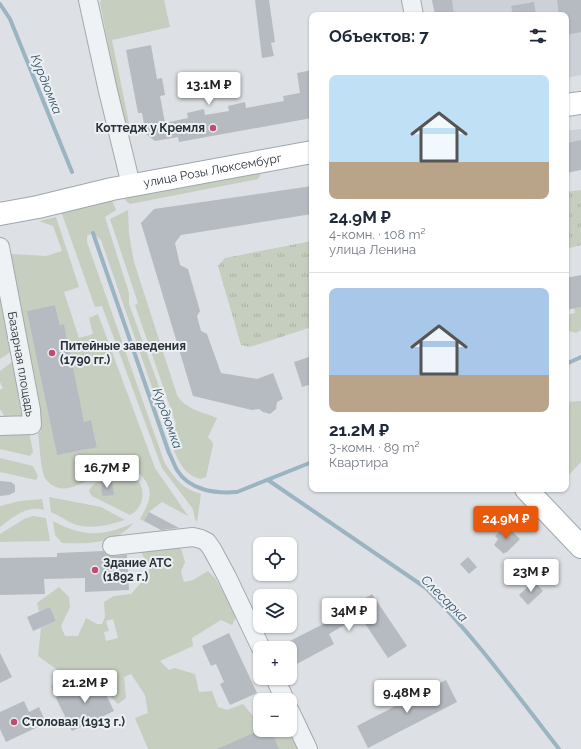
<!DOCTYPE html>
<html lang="ru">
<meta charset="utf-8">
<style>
:root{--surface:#fff;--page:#f2f2f3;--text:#1f2937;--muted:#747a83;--line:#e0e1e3;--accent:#ea580c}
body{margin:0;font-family:Raleway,sans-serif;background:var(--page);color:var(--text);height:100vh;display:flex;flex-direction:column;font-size:15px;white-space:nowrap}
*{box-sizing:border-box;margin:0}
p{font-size:13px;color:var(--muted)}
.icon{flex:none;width:22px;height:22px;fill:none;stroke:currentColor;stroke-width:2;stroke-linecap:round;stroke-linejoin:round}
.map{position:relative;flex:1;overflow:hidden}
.details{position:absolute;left:309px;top:12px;width:260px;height:480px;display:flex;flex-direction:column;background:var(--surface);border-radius:8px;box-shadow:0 1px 3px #0004}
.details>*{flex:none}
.controls{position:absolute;left:253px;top:537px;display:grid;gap:8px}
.controls a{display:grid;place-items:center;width:44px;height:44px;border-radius:8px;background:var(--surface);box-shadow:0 1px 3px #0004;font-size:20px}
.price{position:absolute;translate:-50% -34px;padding:0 9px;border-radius:4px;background:#fff;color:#222;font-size:13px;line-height:26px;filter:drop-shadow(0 1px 2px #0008)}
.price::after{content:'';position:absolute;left:50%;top:24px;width:12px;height:9px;margin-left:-6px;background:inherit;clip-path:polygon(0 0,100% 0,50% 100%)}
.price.selected{background:var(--accent);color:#fff}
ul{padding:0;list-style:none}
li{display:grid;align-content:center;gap:8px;height:212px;padding:0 20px}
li+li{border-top:1px solid var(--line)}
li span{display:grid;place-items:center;height:124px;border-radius:8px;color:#555}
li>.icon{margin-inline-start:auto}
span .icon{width:72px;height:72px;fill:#fffc;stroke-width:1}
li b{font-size:17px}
h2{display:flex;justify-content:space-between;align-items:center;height:48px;padding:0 20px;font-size:17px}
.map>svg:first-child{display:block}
.built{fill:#cbd1d6}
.grass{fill:#c5cebf;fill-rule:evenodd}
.park{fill:url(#park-tufts)}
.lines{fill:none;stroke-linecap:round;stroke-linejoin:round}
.stream{stroke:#9bb4c2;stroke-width:4}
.building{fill:#b5bbc1}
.minor-casing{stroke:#a3a9ae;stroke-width:20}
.major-casing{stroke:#9da7b0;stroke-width:24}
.minor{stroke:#eff2f4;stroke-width:18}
.major{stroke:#fff;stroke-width:22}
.poi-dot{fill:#c04c6f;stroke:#ecf0f3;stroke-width:1.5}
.labels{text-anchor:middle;stroke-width:4;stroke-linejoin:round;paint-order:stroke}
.poi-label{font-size:12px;font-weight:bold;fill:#28313a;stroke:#ecf0f3;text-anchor:start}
.street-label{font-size:12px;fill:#28313a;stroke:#ecf0f3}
.water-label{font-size:13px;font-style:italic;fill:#36556a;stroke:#ecf0f3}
</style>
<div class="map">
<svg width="581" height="749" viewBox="0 0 581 749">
<defs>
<pattern id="park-tufts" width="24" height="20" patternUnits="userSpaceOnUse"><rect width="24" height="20" fill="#c5cebf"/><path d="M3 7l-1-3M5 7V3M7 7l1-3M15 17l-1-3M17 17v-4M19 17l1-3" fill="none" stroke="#a9b1a5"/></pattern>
</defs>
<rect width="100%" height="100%" fill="#dde1e5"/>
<g class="built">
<polygon points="432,0 581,0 581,75 566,78 566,15 435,15"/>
<polygon points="581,129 581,140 566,143 566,131"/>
</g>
<g class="grass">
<polygon points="101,0 164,0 170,27 112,40 130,128 124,126 100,3"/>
<polygon points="255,167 261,174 258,179 130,204 125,200 126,191"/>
<path d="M111 198 116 210 105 217 129 293V304L174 428 176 424 135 305 138 303 110 219 128 210 129 234 134 262 177 395C185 409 202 412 217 418L208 437 212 442 213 445 206 477 201 479C185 475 181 465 174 451L101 240 93 233 90 234 87 236V242L165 464C177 481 182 488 201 494L197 522 195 519 193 509 162 468 102 306 95 307 61 211Z"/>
<path d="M56 217 79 287 64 292 79 338 93 334 89 318 98 314 155 468 188 516 162 502 149 512 144 521 140 519C147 506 155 494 145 480 116 442 80 503 52 485 49 483 45 479 44 476 40 463 40 447 38 433L41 431 5 248 11 254 46 256 62 251 53 226 39 221ZM55 305 60 325H64L67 338 62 340 84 422 91 420 97 446 57 454 28 311Z"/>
<polygon points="0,288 14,350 0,359"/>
<polygon points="581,307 581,330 576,333 566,330 566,315 575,313 574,308"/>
<polygon points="16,359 26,417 0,418 4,415 0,409 0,390 3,388 0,382 0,371"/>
<polygon points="581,401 581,462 566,478 566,402"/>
<polygon points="0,431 29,431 33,452 30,456 0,449"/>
<polygon points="0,458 33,466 38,476 36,480 0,472"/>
<path d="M128 474C147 480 147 507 130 515L92 496 89 491C94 478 116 475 128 474Z"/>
<path d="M49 497 101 507 125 520C109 525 90 530 74 524 66 521 59 515 51 512Z"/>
<path d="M42 499 44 510C26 505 14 517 0 527V506L20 501Z"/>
<polygon points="33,516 46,518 50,541 0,542 0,534 24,519"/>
<path d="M53 521C83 537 102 537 133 523 117 544 87 544 62 543L55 535Z"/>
<path d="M167 543 181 549 185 562 181 572 184 582 193 580 208 571 215 578 237 615 232 625 221 620 192 638 193 646 160 661 169 670 174 668 195 674 199 692 212 691 218 707 227 710 243 704 253 716 260 703V730L224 746 225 749H148L135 718 148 713 145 695 131 674 124 677 126 698 118 704 111 697 110 685 98 678 56 698 51 687 59 671 38 656 41 628 56 621 50 607 39 612 37 603 59 587 69 597 70 607 61 626 65 636H78L86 618 97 624H102L105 617 104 602 114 596 131 594 148 575 149 567 140 550ZM113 619 118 638 106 641 104 632 109 631 106 621Z"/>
<polygon points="271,730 290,730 297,749 274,749"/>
</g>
<g class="park">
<polygon points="581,190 581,245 566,249 566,192"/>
<polygon points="312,241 312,327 250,347 241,345 218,266 225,258"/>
</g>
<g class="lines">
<g class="stream">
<polyline points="0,4 10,19 72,172"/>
<path d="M93 233 169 453C172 458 174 465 177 470 189 490 215 494 237 492L312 462"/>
<polyline points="566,364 581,357"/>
<path d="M268 480 426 588C475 637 516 694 559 749"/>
</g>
</g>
<g class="building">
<polygon points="255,0 269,0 275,42 271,43 274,56 262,58"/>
<polygon points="432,0 452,0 454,15 435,15"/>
<polygon points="557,0 581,0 581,32 566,35 566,15 559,15"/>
<polygon points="534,2 536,15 513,15 511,6"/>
<polygon points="151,45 157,79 162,78 165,95 160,96 165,123 188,118 187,113 204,109 205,115 229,111 228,106 245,102 246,108 284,101 283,96 300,93 297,73 312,70 312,118 179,142 178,137 155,141 146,134 142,113 138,113 126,50"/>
<polygon points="581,140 581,170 566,173 566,143"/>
<polygon points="312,186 312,214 181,235 175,243 180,265 188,269 200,311 197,316 201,331 207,334 221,373 257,379 273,373 283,399 277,402 276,409 270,414 263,412 259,409 252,410 193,396 141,223 154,209"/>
<polygon points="581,275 581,307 566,310 566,278"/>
<polygon points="55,305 60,325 64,324 84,422 91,420 97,447 57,455 27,311"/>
<polygon points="312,356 312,384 302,387 294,362"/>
<polygon points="0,481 11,482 15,485 15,492 9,495 0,496"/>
<polygon points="112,482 114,495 102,496 101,483"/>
<polygon points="149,512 179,528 178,528 161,530 144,521"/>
<polygon points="504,527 507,530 509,528 520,539 506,553 505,552 504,554 494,545 498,539 495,536"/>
<polygon points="103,551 107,555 113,556 127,555 129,590 85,592 85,578 44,579 45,594 0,595 0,558 57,557 57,553"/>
<polygon points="468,557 477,567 469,574 460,564"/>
<polygon points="534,581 543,591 528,605 519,595"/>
<polygon points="372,594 407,646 388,658 360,616 329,634 334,644 295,665 290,655 290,648 286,648 284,644 331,620"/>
<polygon points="50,607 56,621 33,631 27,617"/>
<polygon points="229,633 257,693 230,705 220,684 224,682 216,664 211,666 202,646"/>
<polygon points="0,653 12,677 0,683"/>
<polygon points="98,678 114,711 72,731 56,698"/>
<polygon points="446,680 457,702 368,748 357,726"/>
<polygon points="24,701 29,712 39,707 46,723 6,742 0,729 0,712"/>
<polygon points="260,730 271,730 279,749 217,749"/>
</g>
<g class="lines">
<defs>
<g id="minor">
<polyline points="88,0 108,91 131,185"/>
<polyline points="411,0 414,15"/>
<polyline points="0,426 32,425 31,410 0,247"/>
<polyline points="112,546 193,537 201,539 207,542 212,549 227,577 261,648"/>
<polyline points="275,678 285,700"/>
<polyline points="290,711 308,749"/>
</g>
<g id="major">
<polyline points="566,105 581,103"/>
<path id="s1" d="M0 214 38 207 112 189 312 152"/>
<polyline points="526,489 581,547"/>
</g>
</defs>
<use href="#minor" class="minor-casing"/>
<use href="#major" class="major-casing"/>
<use href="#minor" class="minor"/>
<use href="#major" class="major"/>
</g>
<g class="poi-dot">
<circle cx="213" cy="128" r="4"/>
<circle cx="52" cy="353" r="4"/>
<circle cx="95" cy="570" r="4"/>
<circle cx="14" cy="722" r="4"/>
</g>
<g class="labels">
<g class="poi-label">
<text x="205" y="132" text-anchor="end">Коттедж у Кремля</text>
<text x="60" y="350">Питейные заведения<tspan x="60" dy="14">(1790 гг.)</tspan></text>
<text x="103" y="567">Здание АТС<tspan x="103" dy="14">(1892 г.)</tspan></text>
<text x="22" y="726">Столовая (1913 г.)</text>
</g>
<g class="street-label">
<text dy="4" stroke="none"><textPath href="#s1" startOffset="217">улица Розы Люксембург</textPath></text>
<text transform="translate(21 364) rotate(80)" y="4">Базарная площадь</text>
</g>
<g class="water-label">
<text transform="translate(47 84) rotate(68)" y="5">Курдюмка</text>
<text transform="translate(168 418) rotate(70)" y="5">Курдюмка</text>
<text transform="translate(445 598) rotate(45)" y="5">Слесарка</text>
</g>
</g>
</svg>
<div class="controls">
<a><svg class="icon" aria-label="locate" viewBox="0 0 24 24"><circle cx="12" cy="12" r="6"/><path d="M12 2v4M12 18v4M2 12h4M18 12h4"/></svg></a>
<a><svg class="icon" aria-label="layers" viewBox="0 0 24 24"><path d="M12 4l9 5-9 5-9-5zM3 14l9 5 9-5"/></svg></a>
<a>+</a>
<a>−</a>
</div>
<b class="price" style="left:209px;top:106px">13.1M ₽</b>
<b class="price" style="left:107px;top:489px">16.7M ₽</b>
<b class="price selected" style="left:506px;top:540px">24.9M ₽</b>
<b class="price" style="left:531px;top:593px">23M ₽</b>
<b class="price" style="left:349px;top:632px">34M ₽</b>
<b class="price" style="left:85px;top:704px">21.2M ₽</b>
<b class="price" style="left:407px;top:714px">9.48M ₽</b>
<section class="details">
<h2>Объектов: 7<svg class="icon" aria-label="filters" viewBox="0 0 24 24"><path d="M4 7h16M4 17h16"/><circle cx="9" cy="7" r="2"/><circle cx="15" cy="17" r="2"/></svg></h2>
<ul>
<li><span style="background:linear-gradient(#bfe0f5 70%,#b9a48a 0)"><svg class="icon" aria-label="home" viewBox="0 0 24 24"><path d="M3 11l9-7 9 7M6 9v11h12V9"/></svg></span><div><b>24.9M ₽</b><p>4-комн. · 108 m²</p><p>улица Ленина</p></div></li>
<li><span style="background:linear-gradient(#a9c7e8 70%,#b9a48a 0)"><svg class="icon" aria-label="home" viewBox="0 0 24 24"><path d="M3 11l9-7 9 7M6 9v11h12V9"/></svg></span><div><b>21.2M ₽</b><p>3-комн. · 89 m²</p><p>Квартира</p></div></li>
</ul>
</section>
</div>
